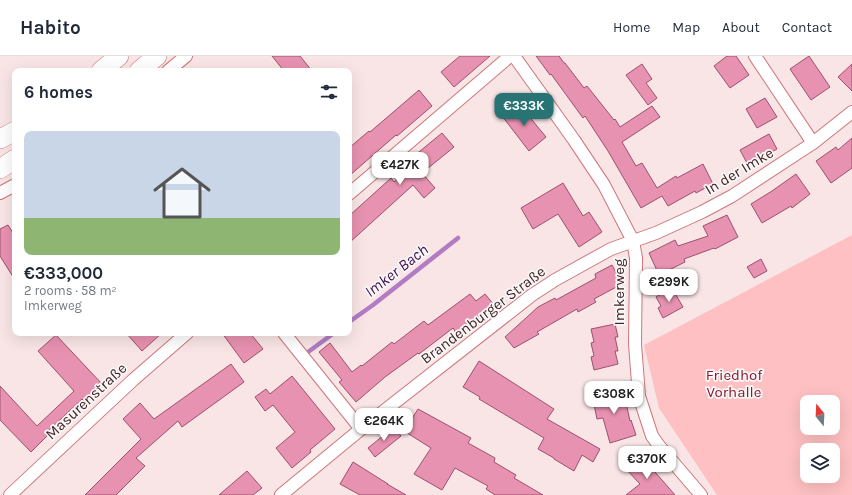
<!DOCTYPE html>
<meta charset="utf-8">
<style>
:root{--surface:#fff;--page:#f2f2f3;--text:#1f2937;--muted:#747a83;--line:#e0e1e3;--accent:#287374}
body{margin:0;font-family:Karla,sans-serif;background:var(--page);color:var(--text);height:100vh;display:flex;flex-direction:column;font-size:15px;white-space:nowrap}
*{box-sizing:border-box;margin:0}
p{font-size:13px;color:var(--muted)}
.icon{flex:none;width:22px;height:22px;fill:none;stroke:currentColor;stroke-width:2;stroke-linecap:round;stroke-linejoin:round}
.map{position:relative;flex:1;overflow:hidden}
.details{position:absolute;left:12px;top:12px;width:340px;height:268px;display:flex;flex-direction:column;background:var(--surface);border-radius:8px;box-shadow:0 4px 16px #0002}
.details>*{flex:none}
.needle{width:26px;rotate:342deg}
.tools{position:absolute;left:800px;top:339px;display:grid;gap:8px}
.tools a{display:grid;place-items:center;width:40px;height:40px;border-radius:8px;background:var(--surface);box-shadow:0 4px 16px #0002;font-size:20px}
.price{position:absolute;translate:-50% -34px;padding:0 9px;border-radius:8px;background:#fff;color:#222;font-size:13px;line-height:26px;filter:drop-shadow(0 1px 2px #0008)}
.price::after{content:'';position:absolute;left:50%;top:24px;width:12px;height:9px;margin-left:-6px;background:inherit;clip-path:polygon(0 0,100% 0,50% 100%)}
.price.active{background:var(--accent);color:#fff}
ul{padding:0;list-style:none}
li{display:grid;align-content:center;gap:8px;height:212px;padding:0 12px}
li span{display:grid;place-items:center;height:124px;border-radius:8px;color:#555}
li>.icon{margin-inline-start:auto}
span .icon{width:72px;height:72px;fill:#fffc;stroke-width:1}
li b{font-size:17px}
h2{display:flex;justify-content:space-between;align-items:center;height:48px;padding:0 12px;font-size:17px}
header{display:flex;align-items:center;gap:24px;box-sizing:border-box;height:56px;padding:0 20px;background:var(--surface);border-bottom:1px solid var(--line)}
header strong{font-size:19px}
nav{display:flex;gap:22px;margin-inline-start:auto;font-size:14px}
.map>svg:first-child{display:block}
.green{fill:#fec0c2;fill-rule:evenodd}
.lines{fill:none;stroke-linecap:round;stroke-linejoin:round}
.stream{stroke:#b17cc3;stroke-width:4.5}
.building{fill:#e792b0;stroke:#9e506e}
.minor-casing{stroke:#cd777c;stroke-width:14}
.primary-casing{stroke:#cd777c;stroke-width:20}
.minor{stroke:#fff;stroke-width:12}
.primary{stroke:#fff;stroke-width:19}
.labels{text-anchor:middle;stroke-width:3.5;stroke-linejoin:round;paint-order:stroke}
.street-label{font-size:15px;fill:#452224;stroke:#f7f7f7}
.park-label{font-size:15px;fill:#8a192e;stroke:#f7f7f7}
.water-label{font-size:16px;font-style:italic;fill:#410f50;stroke:#f7f7f7}
</style>
<header>
<strong>Habito</strong>
<nav><a>Home</a><a>Map</a><a>About</a><a>Contact</a></nav>
</header>
<div class="map">
<svg width="852" height="439" viewBox="0 0 852 439">
<rect width="100%" height="100%" fill="#f9e5e5"/>
<path class="green" d="M852 179V439H717L659 352 644 289ZM807 346H833V372H807ZM807 394H833V420H807Z"/>
<g class="lines">
<g class="stream">
<polyline points="349,266 373,249 458,182"/>
<polyline points="308,296 334,277"/>
</g>
</g>
<g class="building">
<polygon points="272,0 300,0 312,15 284,15"/>
<polygon points="460,0 490,0 454,31 441,16"/>
<polygon points="536,0 559,0 564,7 565,7 584,32 587,30 614,64 615,63 620,71 652,50 660,61 622,86 636,110 642,107 657,132 676,120 677,122 703,108 713,128 696,137 695,135 668,150 662,140 641,152 608,95 585,60 583,62 551,18 550,19"/>
<polygon points="727,0 736,0 749,19 730,32 714,10"/>
<polygon points="809,0 830,31 811,44 790,13"/>
<polygon points="642,8 652,23 646,27 657,42 648,49 626,19"/>
<polygon points="852,8 852,35 838,21"/>
<polygon points="419,34 432,50 397,80 396,79 349,120 349,92 369,75 370,76"/>
<polygon points="765,42 777,61 757,72 746,53"/>
<polygon points="518,47 546,81 529,95 502,60"/>
<polygon points="442,77 454,91 422,117 435,132 424,142 413,129 349,187 349,160 391,122 394,126 412,110 408,105"/>
<polygon points="769,78 777,93 748,109 740,94"/>
<polygon points="852,82 852,112 831,127 816,105 836,91 838,94"/>
<polygon points="796,118 810,138 792,152 791,150 762,167 751,148 772,135"/>
<polygon points="563,127 583,160 589,156 602,176 579,191 558,158 533,173 521,152"/>
<polygon points="727,159 738,181 715,193 714,192 684,203 685,206 659,219 649,197 675,184 678,190 708,180 703,170"/>
<polygon points="8,169 15,180 15,224 0,200 0,173"/>
<polygon points="761,203 767,215 754,222 747,211"/>
<polygon points="612,209 622,228 594,243 596,246 578,256 577,253 537,276 539,278 514,292 505,281 538,251 555,242 556,244 596,222 595,218"/>
<polygon points="672,232 683,251 663,262 658,252 661,250 656,241"/>
<polygon points="470,238 476,245 485,238 494,249 456,277 453,272 419,298 418,297 385,321 356,346 339,326 342,324 319,296 330,287 352,316 361,309 362,310 392,286 394,288 424,265 428,269"/>
<polygon points="615,268 618,281 615,281 618,295 615,295 618,308 594,314 591,301 594,300 591,287 594,286 591,273"/>
<polygon points="126,277 162,277 142,295"/>
<polygon points="222,277 250,277 263,293 244,307"/>
<polygon points="56,279 103,329 85,346 82,343 45,378 47,380 31,396 0,364 0,330 37,370 74,335 38,295"/>
<polygon points="479,305 554,353 547,363 600,393 593,406 582,399 574,415 554,403 554,402 538,393 544,382 479,343 480,341 463,331"/>
<polygon points="231,308 244,326 182,371 178,365 136,402 145,410 116,439 85,439 141,383 123,363 140,347 154,363"/>
<polygon points="292,320 335,373 310,394 311,396 292,412 276,392 295,376 273,349 265,355 255,341 266,333 270,338"/>
<polygon points="623,333 630,365 631,364 636,379 610,387 603,362 597,363 592,339"/>
<polygon points="418,353 471,382 468,387 495,402 494,406 516,419 514,422 543,439 495,439 486,433 488,430 455,412 442,434 414,418 431,392 404,375"/>
<polygon points="394,371 401,380 375,401 368,392"/>
<polygon points="641,399 656,416 655,416 675,439 626,439 640,428 626,413"/>
<polygon points="353,406 388,428 387,428 406,439 360,439 340,428"/>
<polygon points="247,415 262,432 253,439 219,439"/>
</g>
<g class="lines">
<defs>
<g id="minor">
<polyline points="514,0 574,84 604,129 633,185 636,202 635,288 639,340 652,380 660,391 701,439"/>
<polyline points="755,0 813,87"/>
<polyline points="168,15 186,0"/>
<polyline points="0,137 15,129"/>
<polyline points="349,138 510,0"/>
<polyline points="284,277 361,373"/>
<polyline points="10,439 133,324 187,277"/>
<polyline points="281,439 361,373 532,239 555,224 611,193 656,177 702,156 732,140 813,87 852,56"/>
</g>
<g id="primary">
<polyline points="101,15 119,0"/>
<polyline points="139,15 157,0"/>
<polyline points="0,83 15,75"/>
<polyline points="0,113 15,103"/>
</g>
</defs>
<use href="#minor" class="minor-casing"/>
<use href="#primary" class="primary-casing"/>
<use href="#minor" class="minor"/>
<use href="#primary" class="primary"/>
</g>
<g class="labels">
<g class="street-label">
<text transform="translate(739 115) rotate(-31)" y="5">In der Imke</text>
<text transform="translate(619 236) rotate(-90)" y="5">Imkerweg</text>
<text transform="translate(483 259) rotate(-37)" y="5">Brandenburger Straße</text>
<text transform="translate(86 345) rotate(-43)" y="5">Masurenstraße</text>
</g>
<g class="park-label">
<text x="734" y="324">Friedhof<tspan x="734" dy="17">Vorhalle</tspan></text>
</g>
<g class="water-label">
<text transform="translate(396 214) rotate(-38)" y="6">Imker Bach</text>
</g>
</g>
</svg>
<div class="tools">
<a><svg class="needle" viewBox="-14 -14 28 28"><path d="M0-13l5 13h-10z" fill="#e53935"/><path d="M0 13l5-13h-10z" fill="#747a83"/></svg></a>
<a><svg class="icon" aria-label="layers" viewBox="0 0 24 24"><path d="M12 4l9 5-9 5-9-5zM3 14l9 5 9-5"/></svg></a>
</div>
<b class="price active" style="left:524px;top:71px">€333K</b>
<b class="price" style="left:400px;top:130px">€427K</b>
<b class="price" style="left:669px;top:247px">€299K</b>
<b class="price" style="left:614px;top:359px">€308K</b>
<b class="price" style="left:384px;top:386px">€264K</b>
<b class="price" style="left:647px;top:424px">€370K</b>
<section class="details">
<h2>6 homes<svg class="icon" aria-label="filters" viewBox="0 0 24 24"><path d="M4 7h16M4 17h16"/><circle cx="9" cy="7" r="2"/><circle cx="15" cy="17" r="2"/></svg></h2>
<ul>
<li><span style="background:linear-gradient(#c9d6e8 70%,#8fb573 0)"><svg class="icon" aria-label="home" viewBox="0 0 24 24"><path d="M3 11l9-7 9 7M6 9v11h12V9"/></svg></span><div><b>€333,000</b><p>2 rooms · 58 m²</p><p>Imkerweg</p></div></li>
</ul>
</section>
</div>
